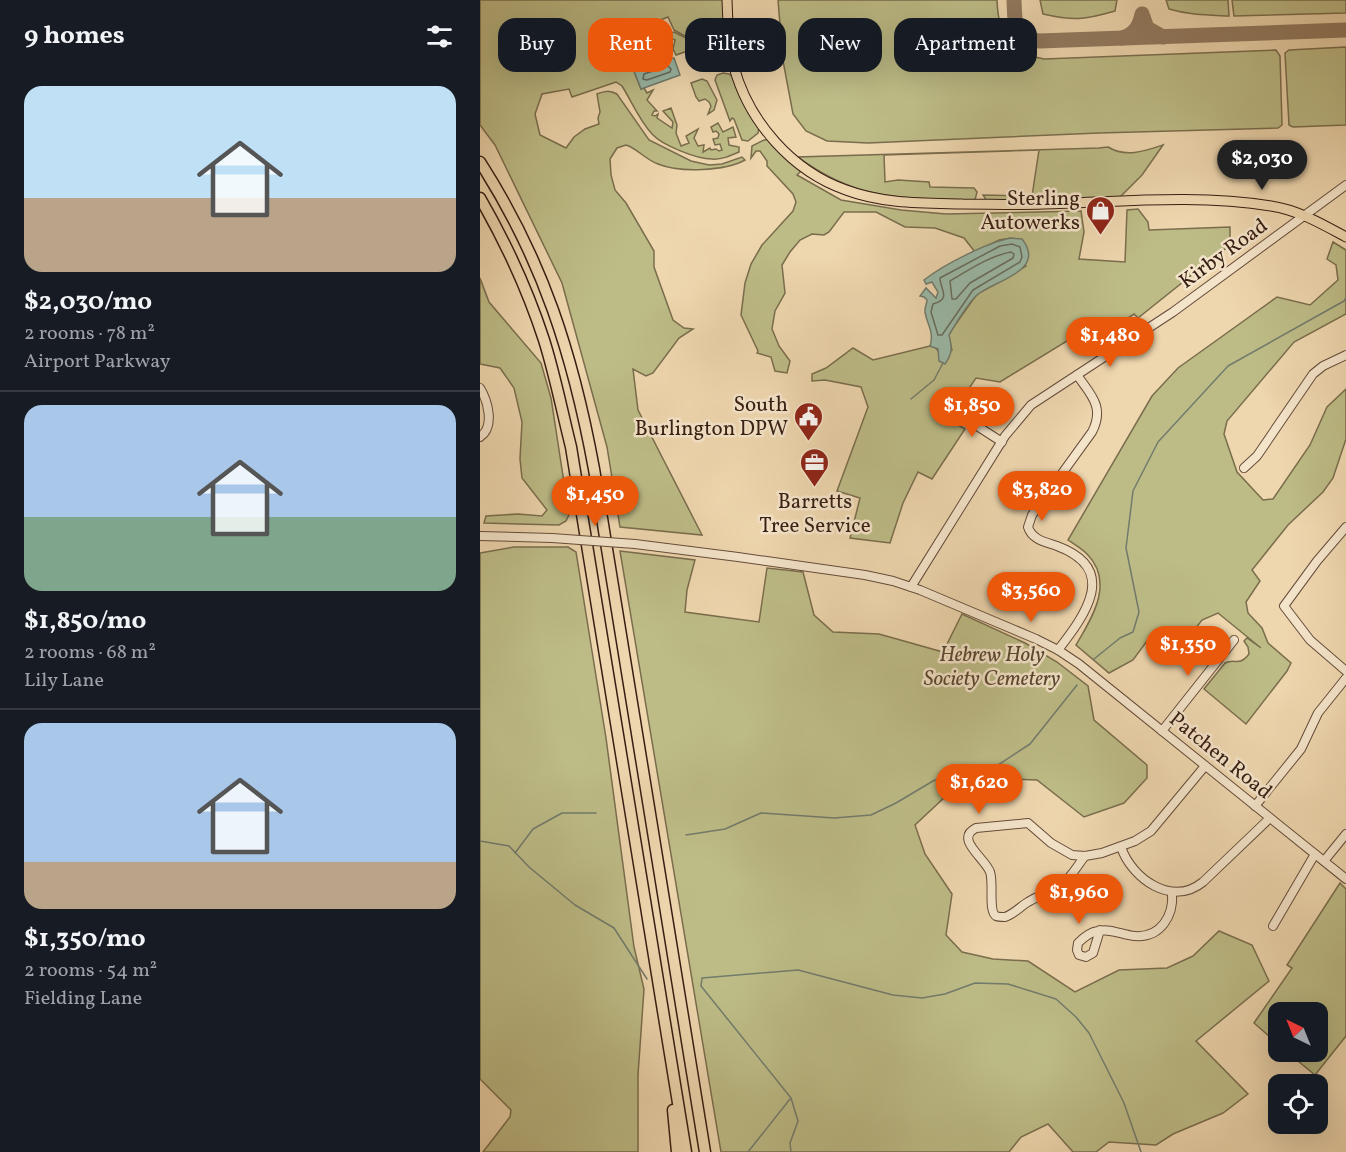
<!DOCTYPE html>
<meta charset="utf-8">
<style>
:root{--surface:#171b24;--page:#242831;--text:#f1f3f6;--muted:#9ea1a6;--line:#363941;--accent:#ea580c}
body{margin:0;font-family:Vollkorn,serif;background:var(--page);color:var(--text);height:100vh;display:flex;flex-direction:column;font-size:22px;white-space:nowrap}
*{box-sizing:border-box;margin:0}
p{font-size:20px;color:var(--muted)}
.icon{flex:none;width:33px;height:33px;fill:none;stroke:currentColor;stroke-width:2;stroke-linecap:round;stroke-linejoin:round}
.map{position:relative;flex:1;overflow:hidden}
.sheet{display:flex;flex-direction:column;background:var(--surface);width:480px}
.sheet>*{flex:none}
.top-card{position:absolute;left:18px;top:18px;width:570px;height:54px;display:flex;gap:12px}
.needle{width:39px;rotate:317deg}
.controls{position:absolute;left:788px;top:1002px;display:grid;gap:12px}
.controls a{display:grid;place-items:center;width:60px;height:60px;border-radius:12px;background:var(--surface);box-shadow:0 6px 24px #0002;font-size:30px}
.price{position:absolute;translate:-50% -51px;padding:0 14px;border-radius:21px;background:var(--accent);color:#fff;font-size:20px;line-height:39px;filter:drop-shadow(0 2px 3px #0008)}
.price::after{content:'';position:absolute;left:50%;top:36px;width:18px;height:14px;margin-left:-9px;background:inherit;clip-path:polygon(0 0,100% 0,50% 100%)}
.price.on{background:#222;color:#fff}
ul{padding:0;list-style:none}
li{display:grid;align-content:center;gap:12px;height:318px;padding:0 24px}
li+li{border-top:2px solid var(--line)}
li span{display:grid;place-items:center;height:186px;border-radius:18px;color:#555}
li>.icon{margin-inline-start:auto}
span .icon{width:108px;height:108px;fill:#fffc;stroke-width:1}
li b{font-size:26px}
h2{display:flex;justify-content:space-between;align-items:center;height:72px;padding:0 24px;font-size:26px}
.tag{padding:0 21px;border-radius:18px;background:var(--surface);box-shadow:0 6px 24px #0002;font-size:21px;line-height:54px}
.tag.on{background:var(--accent);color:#fff}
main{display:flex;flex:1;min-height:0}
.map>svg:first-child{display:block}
.green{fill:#bdbc87;stroke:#7a6d4d;stroke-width:1.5}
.water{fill:#9ab9a7;stroke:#727b6c;stroke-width:1.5}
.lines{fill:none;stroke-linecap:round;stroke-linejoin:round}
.shore{stroke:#686c5d;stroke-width:1.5}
.stream{stroke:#727b6c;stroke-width:1.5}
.taxiway{stroke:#927a60;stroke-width:15}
.minor-casing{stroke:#654c3a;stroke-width:10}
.major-casing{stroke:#371e13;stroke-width:11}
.highway-casing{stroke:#371e13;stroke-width:13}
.minor{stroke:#f4e4ca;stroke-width:8}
.major{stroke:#eed6ae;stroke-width:9}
.highway{stroke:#eed6ae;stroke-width:10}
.minor-bridge-casing{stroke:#654c3a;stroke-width:10;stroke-linecap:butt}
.minor-bridge{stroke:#f4e4ca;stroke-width:8}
.labels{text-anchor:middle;stroke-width:5;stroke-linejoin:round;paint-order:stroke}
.poi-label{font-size:21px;fill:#371e13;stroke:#f4e4ca;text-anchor:end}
.street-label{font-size:21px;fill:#371e13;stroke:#f4e4ca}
.park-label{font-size:21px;font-style:italic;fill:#584630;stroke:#f4e4ca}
</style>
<main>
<section class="sheet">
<h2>9 homes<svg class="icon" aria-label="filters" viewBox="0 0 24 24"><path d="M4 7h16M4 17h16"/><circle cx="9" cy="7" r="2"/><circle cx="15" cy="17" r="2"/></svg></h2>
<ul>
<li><span style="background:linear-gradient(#bfe0f5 60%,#b9a48a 0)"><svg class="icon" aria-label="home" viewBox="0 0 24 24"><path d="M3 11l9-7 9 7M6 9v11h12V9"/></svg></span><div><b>$2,030/mo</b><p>2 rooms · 78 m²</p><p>Airport Parkway</p></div></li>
<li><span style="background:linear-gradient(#a9c7e8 60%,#7fa58c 0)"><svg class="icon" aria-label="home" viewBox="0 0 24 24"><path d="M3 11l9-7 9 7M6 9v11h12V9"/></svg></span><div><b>$1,850/mo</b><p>2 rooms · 68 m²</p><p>Lily Lane</p></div></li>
<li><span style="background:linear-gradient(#a9c7e8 75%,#b9a48a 0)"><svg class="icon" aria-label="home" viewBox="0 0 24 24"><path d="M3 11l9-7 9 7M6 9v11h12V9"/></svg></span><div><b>$1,350/mo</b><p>2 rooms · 54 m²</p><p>Fielding Lane</p></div></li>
</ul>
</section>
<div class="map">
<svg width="866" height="1152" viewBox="0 0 866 1152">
<rect width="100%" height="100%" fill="#eed6ae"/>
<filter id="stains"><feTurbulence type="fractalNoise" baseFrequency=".00333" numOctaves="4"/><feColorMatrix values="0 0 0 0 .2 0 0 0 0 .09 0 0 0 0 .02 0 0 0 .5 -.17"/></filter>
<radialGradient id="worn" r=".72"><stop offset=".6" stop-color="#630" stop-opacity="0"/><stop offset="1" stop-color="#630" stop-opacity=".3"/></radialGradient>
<g class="green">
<path d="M0 0H243L249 62 246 65 235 69 234 66H232L231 62 233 61 228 47H225L194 30 188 17 175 22 179 34 172 38 169 28 160 27 158 29 160 39H168L170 43 163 48V52L168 57 174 56 175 58 157 65 158 70 154 71 161 89 164 88 167 93 173 90 167 100 177 111H174L172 115 175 116 178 114 177 118 192 128 193 122 183 111 191 108 197 125 196 133 201 146 209 143 206 136 218 129 214 138 218 146 224 145 223 152 230 148 231 150 236 149 239 151 242 150 240 144 235 145 233 139 238 138 239 134 236 131 233 132 231 127 238 123 243 132 253 127 256 137 248 138 249 145 259 147V152C250 156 241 160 232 159 216 159 182 145 172 134 159 120 152 102 142 86L136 82 92 97 89 89 62 94 55 114 60 135 86 148 94 137 105 129 119 124 118 118 120 112 117 94C125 91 129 90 137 94L169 140 211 161 229 165 242 164 262 157 265 160C245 171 200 173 178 164 166 160 158 149 146 145L137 148 130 159 131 175 135 190 146 203 174 251V267L193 320 204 328 213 329 199 338 173 373 166 376 153 369 158 410 222 535 140 527 127 447 82 283 15 145 0 125Z"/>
<path d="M298 0H517C518 34 529 53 564 59L796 50 800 56 802 125 798 128 619 133 388 143 347 141 326 131 313 114 303 61Z"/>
<path d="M560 0H637L635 11C604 20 594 21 563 14Z"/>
<path d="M686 0H748L749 16C728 15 709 15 689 9Z"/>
<polygon points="752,0 866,0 866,13 754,16"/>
<polygon points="194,32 222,46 196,55 193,49 195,40 189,37 183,39 182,36"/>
<polygon points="866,47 866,125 813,127 809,125 805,53 809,50"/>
<polygon points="243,73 249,74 254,78 279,127 278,133 268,141 262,140 254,119 252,118 250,121 235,80 237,75"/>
<polygon points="222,79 227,81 237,100 234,110 228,114 231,106 229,102 225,99 219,101 216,97 211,83"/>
<polygon points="284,140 289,140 322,170 317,175 361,200 421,210 466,214 601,211 604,232 599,259 645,262 647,210 658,209 668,222 669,230 750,227 750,247 743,250 658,318 654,314 616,339 622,348 609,355 595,336 520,382 496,378 468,419 485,429 452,479 438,472 423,503 410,543 370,538 380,498 357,491 388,407 381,387 345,380 332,381 332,374 346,368 373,348 393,360 450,346 454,346 458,351 472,350 468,335 497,294 527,278 546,266 531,238 519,240 495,252 484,238 455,228 425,227 396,212 364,212 349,232 344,235 332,234 320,240 310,252 302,265 305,293 295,311 292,329 299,346 310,361 307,373 295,371 291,357 277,353 278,351 261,315 265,283 271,264 282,245 313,211 316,202 313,194 287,166 287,161 280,151 276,151 271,158 272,146"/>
<path d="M683 145 662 175 639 198 507 201 503 195 552 196 559 150 404 155 405 182 418 180 449 182 450 187 494 188 497 192 495 200C423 198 379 202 318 157L619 148 628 147C646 158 665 151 683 145Z"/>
<path d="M853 242 866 250V314L814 342 747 421 744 434 757 472 783 500 793 499 830 445 847 407 866 389V439L853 478 843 492 808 525 772 570 780 581 766 602 768 613 782 628 788 643 811 663 807 671 766 724 724 689 745 663C755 658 759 667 769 654L768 647 764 641 767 638 781 648 738 613 722 620 691 660 689 644 680 636 670 637 653 660 629 673 596 645C612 618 635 582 607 554 602 549 594 544 588 540L672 396 698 368 797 297 830 305 858 280 856 265 847 259Z"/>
<polygon points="0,278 9,302 61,363 71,398 89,515 86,521 79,525 4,523 6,516 38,514 62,516 67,510 42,478 40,459 42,422 34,388 20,368 0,364"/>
<polygon points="34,547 88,547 96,552 126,738 154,947 164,989 158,1075 158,1152 3,1152 30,1117 31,1110 0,1079 0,553"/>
<polygon points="140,551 215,560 207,590 205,612 279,622 287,568 323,572 334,615 353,632 399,634 463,652 482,614 545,643 577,662 608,686 614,720 667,765 667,778 644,803 604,817 557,780 532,779 466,796 435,825 445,854 472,894 466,935 482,952 513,959 548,961 595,992 639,970 687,968 713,956 739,931 772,945 789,981 716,1041 768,1094 743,1113 693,1134 676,1145 629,1142 616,1152 593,1152 568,1124 541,1137 529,1152 241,1152"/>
<polygon points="860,883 866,889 866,1036 835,1075 807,1052 837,1052 837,1012 798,1012 798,1044 774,1023 812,968 807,965"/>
</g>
<g class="water">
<polygon points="194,58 200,75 161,89 154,71 169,66 169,64 173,62 175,64"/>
<path d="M531 238 542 239C568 272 511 281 496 296 485 307 477 322 469 335 472 347 473 353 465 364L459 361 458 349 450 346C455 330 445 322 445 310 445 307 447 303 447 300L444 297 440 296 446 288 456 298 458 292 452 282 446 284 444 280C463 265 508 242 531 238Z"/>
</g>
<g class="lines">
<g class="shore">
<polygon points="188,66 191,69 190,72 167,80 163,79 164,74"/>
<path d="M532 244 540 247 542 257 540 262 493 290 462 335H458L451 312 453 304C472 299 460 289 460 278L520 246Z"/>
<path d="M531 252 534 254 533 258 490 283 476 299H472L470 281C489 270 509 256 531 252Z"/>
</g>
<g class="stream">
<polyline points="431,399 454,380 463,363"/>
<polyline points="614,659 640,638 653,632 659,612 646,548 653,491 678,442 748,366 864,301 866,298"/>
<polyline points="206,835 245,829 281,813 354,818 391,815 416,803 453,781 472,773 515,767 550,744 597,685"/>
<polyline points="0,841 29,846 49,867 95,905 134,928 167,979"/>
<polyline points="35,853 53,829 82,813 116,813"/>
<polyline points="268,1152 310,1099"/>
<polyline points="311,1152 310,1143 318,1121 311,1098 221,986 222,978 318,970 413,995 442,998 465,994 495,983 528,984 576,999 596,1017 609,1033 644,1103 661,1152"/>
</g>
<g class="taxiway">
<path d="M534 0C535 23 533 36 559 41L866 30"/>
<path d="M642 38C654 35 660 26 662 14L667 28 683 37"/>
</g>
<defs>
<g id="minor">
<path d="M0 388C8 401 15 427 0 437"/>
<polyline points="477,413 522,442"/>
<polyline points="764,468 777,456 833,374 843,366 866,355"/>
<polyline points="866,527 837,561 804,606 830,640 866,671"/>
<polyline points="0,536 72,538"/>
<polyline points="155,544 258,557 385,575 413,581 440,590 556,639 578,650 599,664 866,879"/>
<polyline points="431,587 525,436 551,405 693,312 866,185"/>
<path d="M578 650C606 614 639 569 577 546 566 542 552 540 548 527L552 515 612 432C625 407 611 395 597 375"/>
<polyline points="682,731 754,640"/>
<polyline points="775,806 821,749 838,713 866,678"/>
<path d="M641 847C652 879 692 907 723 882L790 818"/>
<path d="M605 856C597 866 591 878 581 885 571 893 559 895 548 902 541 906 534 914 525 917 522 917 518 917 516 916 508 911 514 883 510 872 505 858 474 839 496 828L548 823 571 843 592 855 605 856 622 853 655 841 671 831 725 766"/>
<polyline points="844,861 866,834"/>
<polyline points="793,926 835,854"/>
<path d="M620 930 613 953 606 957 599 955 597 950 598 943C604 937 610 932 618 931 631 928 642 935 655 936 681 938 694 915 692 893"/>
</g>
<path id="major" d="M247 0C248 23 248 45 254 67 269 122 312 171 366 190 403 204 444 203 483 204 510 204 537 205 564 204 639 202 717 194 791 206 818 210 842 224 866 237"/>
<g id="highway">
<path d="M0 162C63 260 93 355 114 469L225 1152"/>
<path d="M0 198C26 243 48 291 64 340 75 375 82 411 91 447L206 1152"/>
<polyline points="193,1110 197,1152"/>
</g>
</defs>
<use href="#minor" class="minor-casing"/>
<use href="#major" class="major-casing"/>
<use href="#highway" class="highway-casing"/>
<use href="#minor" class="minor"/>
<use href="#major" class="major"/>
<use href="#highway" class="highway"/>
<defs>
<polyline id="minor-bridge" points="72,538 155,544"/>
</defs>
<use href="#minor-bridge" class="minor-bridge-casing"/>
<use href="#minor-bridge" class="minor-bridge"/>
</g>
<defs>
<symbol id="shop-pin" viewBox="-11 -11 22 30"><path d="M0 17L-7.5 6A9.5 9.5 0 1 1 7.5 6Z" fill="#8f2418" stroke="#f4e4ca"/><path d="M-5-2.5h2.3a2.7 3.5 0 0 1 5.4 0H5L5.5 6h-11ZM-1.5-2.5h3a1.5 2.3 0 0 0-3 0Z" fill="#fff"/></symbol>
<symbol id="civic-pin" viewBox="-11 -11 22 30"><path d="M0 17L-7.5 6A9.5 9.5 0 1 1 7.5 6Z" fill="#8f2418" stroke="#f4e4ca"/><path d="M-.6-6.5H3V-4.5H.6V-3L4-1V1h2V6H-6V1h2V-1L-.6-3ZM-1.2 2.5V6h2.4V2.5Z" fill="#fff"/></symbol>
<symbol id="office-pin" viewBox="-11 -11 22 30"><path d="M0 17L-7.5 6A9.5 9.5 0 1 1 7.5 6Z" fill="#8f2418" stroke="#f4e4ca"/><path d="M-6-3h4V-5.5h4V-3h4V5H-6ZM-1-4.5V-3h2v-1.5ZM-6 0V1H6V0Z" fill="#fff"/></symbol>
</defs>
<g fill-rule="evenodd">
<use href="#shop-pin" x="604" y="194" width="33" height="45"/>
<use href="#civic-pin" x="312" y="400" width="33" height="45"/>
<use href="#office-pin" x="318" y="446" width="33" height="45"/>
</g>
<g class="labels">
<g class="poi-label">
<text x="600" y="205">Sterling<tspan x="600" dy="24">Autowerks</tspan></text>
<text x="308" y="411">South<tspan x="308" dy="24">Burlington DPW</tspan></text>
<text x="335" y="508" text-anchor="middle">Barretts<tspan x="335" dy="24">Tree Service</tspan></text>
</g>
<g class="street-label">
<text transform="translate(743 253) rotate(-36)" y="7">Kirby Road</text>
<text transform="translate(741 755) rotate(39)" y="7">Patchen Road</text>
</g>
<g class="park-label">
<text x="512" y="661">Hebrew Holy<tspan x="512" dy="24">Society Cemetery</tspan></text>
</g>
</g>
<rect width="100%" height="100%" filter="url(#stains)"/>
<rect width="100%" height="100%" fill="url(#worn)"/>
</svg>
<div class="controls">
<a><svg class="needle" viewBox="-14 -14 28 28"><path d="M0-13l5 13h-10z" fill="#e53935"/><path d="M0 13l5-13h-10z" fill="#9ea1a6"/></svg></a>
<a><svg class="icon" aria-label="locate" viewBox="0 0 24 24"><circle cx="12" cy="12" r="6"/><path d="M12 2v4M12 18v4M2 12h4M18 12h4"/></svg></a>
</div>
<b class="price on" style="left:782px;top:191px">$2,030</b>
<b class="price" style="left:630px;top:368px">$1,480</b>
<b class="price" style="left:492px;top:438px">$1,850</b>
<b class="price" style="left:562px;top:522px">$3,820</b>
<b class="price" style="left:115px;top:527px">$1,450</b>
<b class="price" style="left:551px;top:623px">$3,560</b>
<b class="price" style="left:708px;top:677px">$1,350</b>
<b class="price" style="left:499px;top:815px">$1,620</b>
<b class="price" style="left:599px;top:925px">$1,960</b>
<div class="top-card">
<a class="tag">Buy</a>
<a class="tag on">Rent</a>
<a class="tag">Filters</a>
<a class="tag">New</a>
<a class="tag">Apartment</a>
</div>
</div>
</main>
